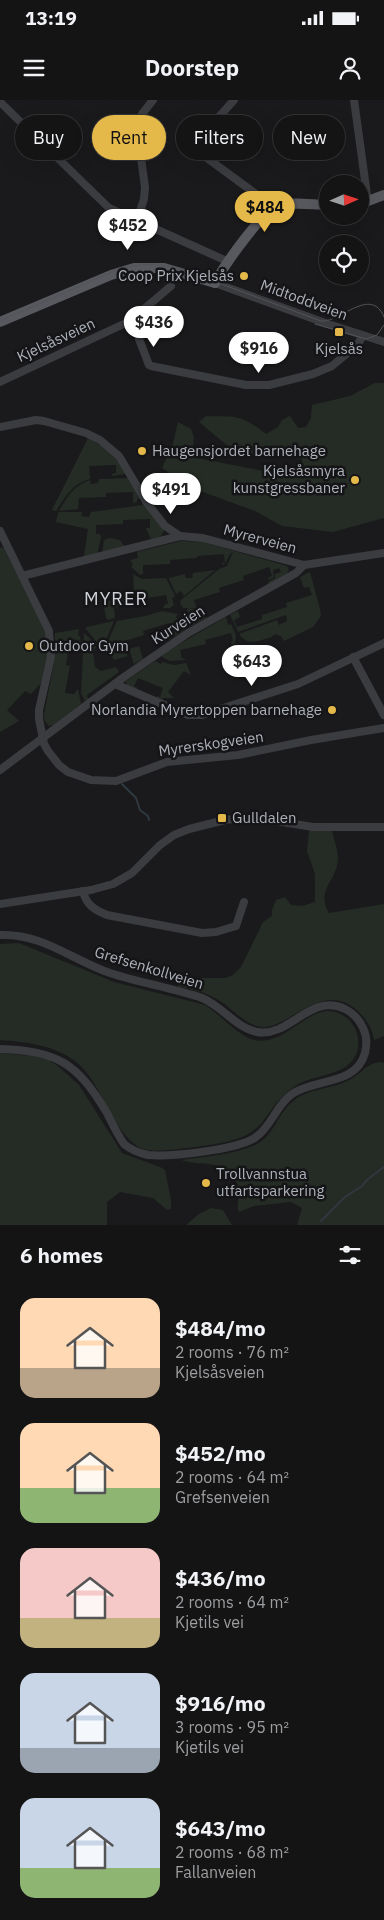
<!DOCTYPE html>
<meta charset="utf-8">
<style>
:root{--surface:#141415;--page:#1d1d1e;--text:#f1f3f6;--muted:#9d9ea0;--line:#333334;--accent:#e4b949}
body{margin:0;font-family:"IBM Plex Sans",sans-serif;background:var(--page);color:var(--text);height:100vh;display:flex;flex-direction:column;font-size:19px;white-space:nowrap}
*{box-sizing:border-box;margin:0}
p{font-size:16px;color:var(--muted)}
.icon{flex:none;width:28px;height:28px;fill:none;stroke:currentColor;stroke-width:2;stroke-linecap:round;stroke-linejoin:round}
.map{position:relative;height:1125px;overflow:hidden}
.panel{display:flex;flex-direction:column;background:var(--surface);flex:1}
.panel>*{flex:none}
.guide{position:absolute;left:15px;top:15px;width:355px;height:45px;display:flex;gap:10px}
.needle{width:32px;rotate:87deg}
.buttons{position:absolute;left:319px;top:75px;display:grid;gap:10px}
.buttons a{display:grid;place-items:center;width:50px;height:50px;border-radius:50%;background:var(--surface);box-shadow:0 5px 20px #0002,0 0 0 1px var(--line);font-size:25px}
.price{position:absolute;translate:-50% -42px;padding:0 11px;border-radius:18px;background:#fff;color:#222;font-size:16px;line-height:32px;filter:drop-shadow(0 1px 2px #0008)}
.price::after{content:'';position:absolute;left:50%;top:30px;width:15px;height:11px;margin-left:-8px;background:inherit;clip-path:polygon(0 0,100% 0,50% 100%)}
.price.on{background:var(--accent);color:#111}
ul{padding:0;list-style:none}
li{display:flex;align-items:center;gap:15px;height:125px;padding:0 20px}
li span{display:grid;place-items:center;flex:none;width:140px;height:100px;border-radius:15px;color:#555}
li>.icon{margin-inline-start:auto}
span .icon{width:60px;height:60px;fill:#fffc;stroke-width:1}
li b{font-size:21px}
h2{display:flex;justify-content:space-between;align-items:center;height:60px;padding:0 20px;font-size:21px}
.tag{padding:0 18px;border-radius:22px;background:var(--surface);box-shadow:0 5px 20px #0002,0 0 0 1px var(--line);font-size:18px;line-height:45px}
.tag.on{background:var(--accent);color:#111}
.status{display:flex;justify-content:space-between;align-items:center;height:35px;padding:0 25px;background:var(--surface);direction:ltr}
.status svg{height:14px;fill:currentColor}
header{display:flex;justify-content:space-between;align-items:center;height:65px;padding:0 20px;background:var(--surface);font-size:22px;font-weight:800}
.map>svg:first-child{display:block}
.green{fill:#242c25}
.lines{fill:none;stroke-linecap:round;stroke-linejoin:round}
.stream{stroke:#30383f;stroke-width:2}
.minor{stroke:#3b3c40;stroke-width:8}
.major{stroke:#57595f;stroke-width:10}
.tram{stroke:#525459;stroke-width:1}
.poi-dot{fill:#e4b949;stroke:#151517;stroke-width:2}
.labels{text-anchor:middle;stroke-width:5;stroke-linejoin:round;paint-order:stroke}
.poi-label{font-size:15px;fill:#adb1ba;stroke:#151517;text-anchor:start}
.street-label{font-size:15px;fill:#adb1ba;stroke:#151517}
.quarter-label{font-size:18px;letter-spacing:1px;fill:#ced0d7;stroke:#151517}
</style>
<div class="status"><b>13:19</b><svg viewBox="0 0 49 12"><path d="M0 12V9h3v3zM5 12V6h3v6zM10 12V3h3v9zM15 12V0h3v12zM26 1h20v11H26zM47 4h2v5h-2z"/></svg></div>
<header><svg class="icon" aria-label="menu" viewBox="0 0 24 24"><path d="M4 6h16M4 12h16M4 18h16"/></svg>Doorstep<svg class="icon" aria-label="person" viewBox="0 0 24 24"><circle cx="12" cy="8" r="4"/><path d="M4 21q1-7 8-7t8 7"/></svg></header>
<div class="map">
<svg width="384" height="1125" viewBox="0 0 384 1125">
<rect width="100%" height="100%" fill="#1a1a1c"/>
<g class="green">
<path d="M375 283H384V418L333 432 282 426 255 411 192 388 162 368 173 344 178 322 191 329 194 338 192 357 299 378 302 359 234 351 199 322 206 316C238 317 240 314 266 334L278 327 282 320 290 316 298 328 306 327 311 318 312 305 350 296Z"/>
<path d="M88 338 111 352 126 371 125 374 112 376V374L116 373V365L89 366 90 379C72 384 66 396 56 411L52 410Z"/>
<path d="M130 378 142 398 137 399V402L133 403V392L106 393V397L79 398 78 409 59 411C68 396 72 387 90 380L91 384 98 383 99 379Z"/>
<polygon points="143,405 165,429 161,436 156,440 151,440 146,428 150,428 150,419 123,420 123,424 96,425 96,434 100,434 101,437 97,455 84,456 88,429 56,422 58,413 60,412 82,412 81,416 89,417 91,412"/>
<polygon points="110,438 120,440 125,447 102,453 104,440"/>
<path d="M181 441 203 442 287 466 289 470 286 475 269 484 268 482 275 478V474L281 472 279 468 273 470 274 477 269 480 268 478 272 476 269 467 243 476 244 480 219 488 220 492 194 500 197 509 201 508 202 510 190 508H183L180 503 181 500 219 469 227 466 233 452C227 455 228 462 223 465L222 463H225L224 454 197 456V458L170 460V464L143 465V474L140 475 131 467 133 465 130 460 138 458 137 452Z"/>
<polygon points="3,447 46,532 48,550 47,561 41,583 31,594 25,591 7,610 19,621 0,632 0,448"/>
<polygon points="215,470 184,496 181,491 176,494 169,479 169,478 185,474 186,478 192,478 193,473"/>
<path d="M310 472 320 509 321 516 313 527 284 541 281 536H279L277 534 272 536V537C259 541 247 546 239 534L277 520 279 525 287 521 286 515 238 532 230 515 238 511 240 517 234 520 237 527 262 519V515L287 507 286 503 312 495 309 487 304 488 300 477Z"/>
<polygon points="133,474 142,479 166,478 175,496 172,498 174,505 170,508 163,508 165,504 168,504 166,495 140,499 140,503 114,508 115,518 108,520 106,518 103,502 126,498 134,489"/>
<polygon points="189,508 204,512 206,518 189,527 192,524 187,509"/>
<polygon points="162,511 179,514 176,516 181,531 185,530 169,540 168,532 171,531 169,523 143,531 144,535 118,543 121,551 124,551 128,556 114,560 106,546 117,521 145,516"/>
<polygon points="226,517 228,525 231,524 236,535 235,543 232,545 231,542 233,541 231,533 205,540 206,544 180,550 182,559 184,558 185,560 170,561 162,557 162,554"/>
<polygon points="114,521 104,545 99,545 86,529 86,527"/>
<polygon points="79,529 78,536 80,536 81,544 78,544 79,540 70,539 66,565 70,566 65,593 74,594 78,589 81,604 54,625 49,626 44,620 44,614 55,558 55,533"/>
<polygon points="84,533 97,545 93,552 95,567 101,571 116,567 119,572 87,595 88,599 85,601 81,593"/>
<polygon points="139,546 143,559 134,564 129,549"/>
<polygon points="155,561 161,564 162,562 174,565 186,563 191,575 184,571 168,592 174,598 163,598 163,600 156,599 157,596 160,597 163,588 138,578 134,586 137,588 139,591 126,586 126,581"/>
<path d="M309 730 332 731C334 740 338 749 338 758 338 780 315 790 329 813L384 804V936L374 940C372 928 367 920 358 911 319 876 286 936 256 926 240 920 229 905 215 898 204 892 190 889 178 886L179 882 200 878H225L233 875 241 867 263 822 272 816V810L276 800 285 797 291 805 302 806 315 802V774L307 751Z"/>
<path d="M19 843 114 882 205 905C220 914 238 936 254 940 282 946 302 914 326 911 353 909 370 945 349 964 342 971 331 973 322 976 311 979 299 982 291 989 263 1011 268 1033 226 1042 212 1045 159 1053 147 1050 114 1042 104 983 75 961 53 945 27 942 0 940V844Z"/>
<polygon points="0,953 31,956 47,959 58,966 79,985 122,1053 160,1067 165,1070 171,1100 171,1109 167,1110 153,1098 120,1092 107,1102 107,1125 0,1125"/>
<path d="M380 962 384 963V1125H297L302 1108 291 1102 254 1106 239 1112C235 1104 241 1097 239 1089 231 1056 205 1068 181 1060 206 1056 234 1055 257 1044 274 1035 277 1015 291 1003 308 987 332 990 351 979 362 973 367 963 380 962Z"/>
<polygon points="211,1108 223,1110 232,1125 186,1125 199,1114"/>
</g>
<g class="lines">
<g class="stream">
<polyline points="122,684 136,698 140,710 148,716 149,720"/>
<polyline points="321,1121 345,1097 362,1086 368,1079 384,1067"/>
</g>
<g class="minor">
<polyline points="234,0 192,47 267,102 273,108"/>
<polyline points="354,0 368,102"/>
<polyline points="0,2 109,108 229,162"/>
<polyline points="137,120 144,99 145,87 137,30 142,14 153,0"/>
<polyline points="215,183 328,224 384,242"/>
<polyline points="139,239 149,265 151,266 246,285 269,285 313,274 332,266 357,245 363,236"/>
<polyline points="0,282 130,221 171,186"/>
<polyline points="0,327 36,320 44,321 86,333 100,340 119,356 147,403 165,426 180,436 203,438 304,465 384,453"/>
<polyline points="0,431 49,531 51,557 39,610 39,619 44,644 48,651 59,665 68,672 91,680 116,681 167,662 238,655 311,640 384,628"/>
<polyline points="22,476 180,436"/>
<polyline points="353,557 384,615"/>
<polyline points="115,584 188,615 202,615 298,584 384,543"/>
<polyline points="0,670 124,577 188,533 296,473 304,465"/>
<path d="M83 791C86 805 95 810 107 815L202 833 216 832 236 826 244 802"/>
<polyline points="0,804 91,790 113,784 132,773 160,745 174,735 189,729 225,720 251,717 313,727 384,727"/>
<path d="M0 835C42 833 72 860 110 873 141 883 172 888 202 898 222 906 236 928 257 932 290 938 310 892 345 909 353 913 359 919 363 928 367 936 367 945 365 953 356 986 315 978 292 994 276 1005 272 1026 256 1037 239 1050 169 1057 148 1055 139 1053 131 1050 124 1044 117 1034 112 1023 107 1013 77 963 58 951 0 949"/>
</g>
<g class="major">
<polyline points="360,104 384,95"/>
<path d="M215 183C223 167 262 111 278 106 293 101 312 105 328 105"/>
<polyline points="0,222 111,175 134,168 164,168 215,183"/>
</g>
<g class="tram">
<path d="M0 221 114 171C136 163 158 162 181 169L321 221C340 223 371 185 384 217"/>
<polyline points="315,224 366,239 377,235 384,225"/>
</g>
</g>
<g class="poi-dot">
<circle cx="244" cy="176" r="5"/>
<rect x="334" y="227" width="10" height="10" rx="2.5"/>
<circle cx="142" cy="351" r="5"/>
<circle cx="355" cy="380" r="5"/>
<circle cx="29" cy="546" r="5"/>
<circle cx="332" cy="610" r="5"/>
<rect x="217" y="713" width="10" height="10" rx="2.5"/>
<circle cx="206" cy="1083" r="5"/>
</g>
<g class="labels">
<g class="poi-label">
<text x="234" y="181" text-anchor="end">Coop Prix Kjelsås</text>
<text x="339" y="254" text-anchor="middle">Kjelsås</text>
<text x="152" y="356">Haugensjordet barnehage</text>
<text x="345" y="376" text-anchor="end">Kjelsåsmyra<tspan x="345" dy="17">kunstgressbaner</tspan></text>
<text x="39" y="551">Outdoor Gym</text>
<text x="322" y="615" text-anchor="end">Norlandia Myrertoppen barnehage</text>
<text x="232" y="723">Gulldalen</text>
<text x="216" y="1079">Trollvannstua<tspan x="216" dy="17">utfartsparkering</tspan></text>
</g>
<g class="street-label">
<text transform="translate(304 200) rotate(20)" y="5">Midtoddveien</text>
<text transform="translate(56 240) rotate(-25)" y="5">Kjelsåsveien</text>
<text transform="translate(260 439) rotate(15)" y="5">Myrerveien</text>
<text transform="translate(178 525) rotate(-32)" y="5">Kurveien</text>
<text transform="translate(211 644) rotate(-8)" y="5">Myrerskogveien</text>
<text transform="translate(149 868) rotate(17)" y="5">Grefsenkollveien</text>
</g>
<g class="quarter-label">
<text x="116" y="505">MYRER</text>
</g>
</g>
</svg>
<div class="buttons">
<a><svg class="needle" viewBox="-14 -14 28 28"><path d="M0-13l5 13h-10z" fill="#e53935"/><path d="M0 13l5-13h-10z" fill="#9d9ea0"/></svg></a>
<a><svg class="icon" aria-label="locate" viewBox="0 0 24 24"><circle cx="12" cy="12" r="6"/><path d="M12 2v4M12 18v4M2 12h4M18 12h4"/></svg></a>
</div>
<b class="price on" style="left:265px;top:133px">$484</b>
<b class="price" style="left:128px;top:151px">$452</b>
<b class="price" style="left:154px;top:248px">$436</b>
<b class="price" style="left:259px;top:274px">$916</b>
<b class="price" style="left:171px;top:415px">$491</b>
<b class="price" style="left:252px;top:587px">$643</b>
<div class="guide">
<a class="tag">Buy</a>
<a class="tag on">Rent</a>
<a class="tag">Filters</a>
<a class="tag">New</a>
</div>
</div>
<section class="panel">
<h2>6 homes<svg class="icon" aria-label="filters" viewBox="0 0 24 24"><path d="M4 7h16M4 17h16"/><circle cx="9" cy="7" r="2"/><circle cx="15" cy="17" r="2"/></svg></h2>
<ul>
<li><span style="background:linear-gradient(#ffd9b3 70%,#b9a48a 0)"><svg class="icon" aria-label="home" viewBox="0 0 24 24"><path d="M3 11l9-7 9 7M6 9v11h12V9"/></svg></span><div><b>$484/mo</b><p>2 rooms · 76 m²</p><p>Kjelsåsveien</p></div></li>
<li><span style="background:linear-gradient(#ffd9b3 65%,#8fb573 0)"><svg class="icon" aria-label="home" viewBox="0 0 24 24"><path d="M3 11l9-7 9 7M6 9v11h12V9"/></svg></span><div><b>$452/mo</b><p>2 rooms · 64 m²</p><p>Grefsenveien</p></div></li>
<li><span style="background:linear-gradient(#f6c9c9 70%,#c2b280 0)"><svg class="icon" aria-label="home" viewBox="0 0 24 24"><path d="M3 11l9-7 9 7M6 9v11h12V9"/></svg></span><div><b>$436/mo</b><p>2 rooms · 64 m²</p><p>Kjetils vei</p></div></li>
<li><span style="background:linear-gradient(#c9d6e8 75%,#9aa5b1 0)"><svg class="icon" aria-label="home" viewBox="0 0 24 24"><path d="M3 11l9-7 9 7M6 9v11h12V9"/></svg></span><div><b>$916/mo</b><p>3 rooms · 95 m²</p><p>Kjetils vei</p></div></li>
<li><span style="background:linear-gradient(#c9d6e8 70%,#8fb573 0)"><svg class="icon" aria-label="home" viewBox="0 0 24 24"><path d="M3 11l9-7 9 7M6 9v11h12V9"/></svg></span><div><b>$643/mo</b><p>2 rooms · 68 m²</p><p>Fallanveien</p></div></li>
</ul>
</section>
